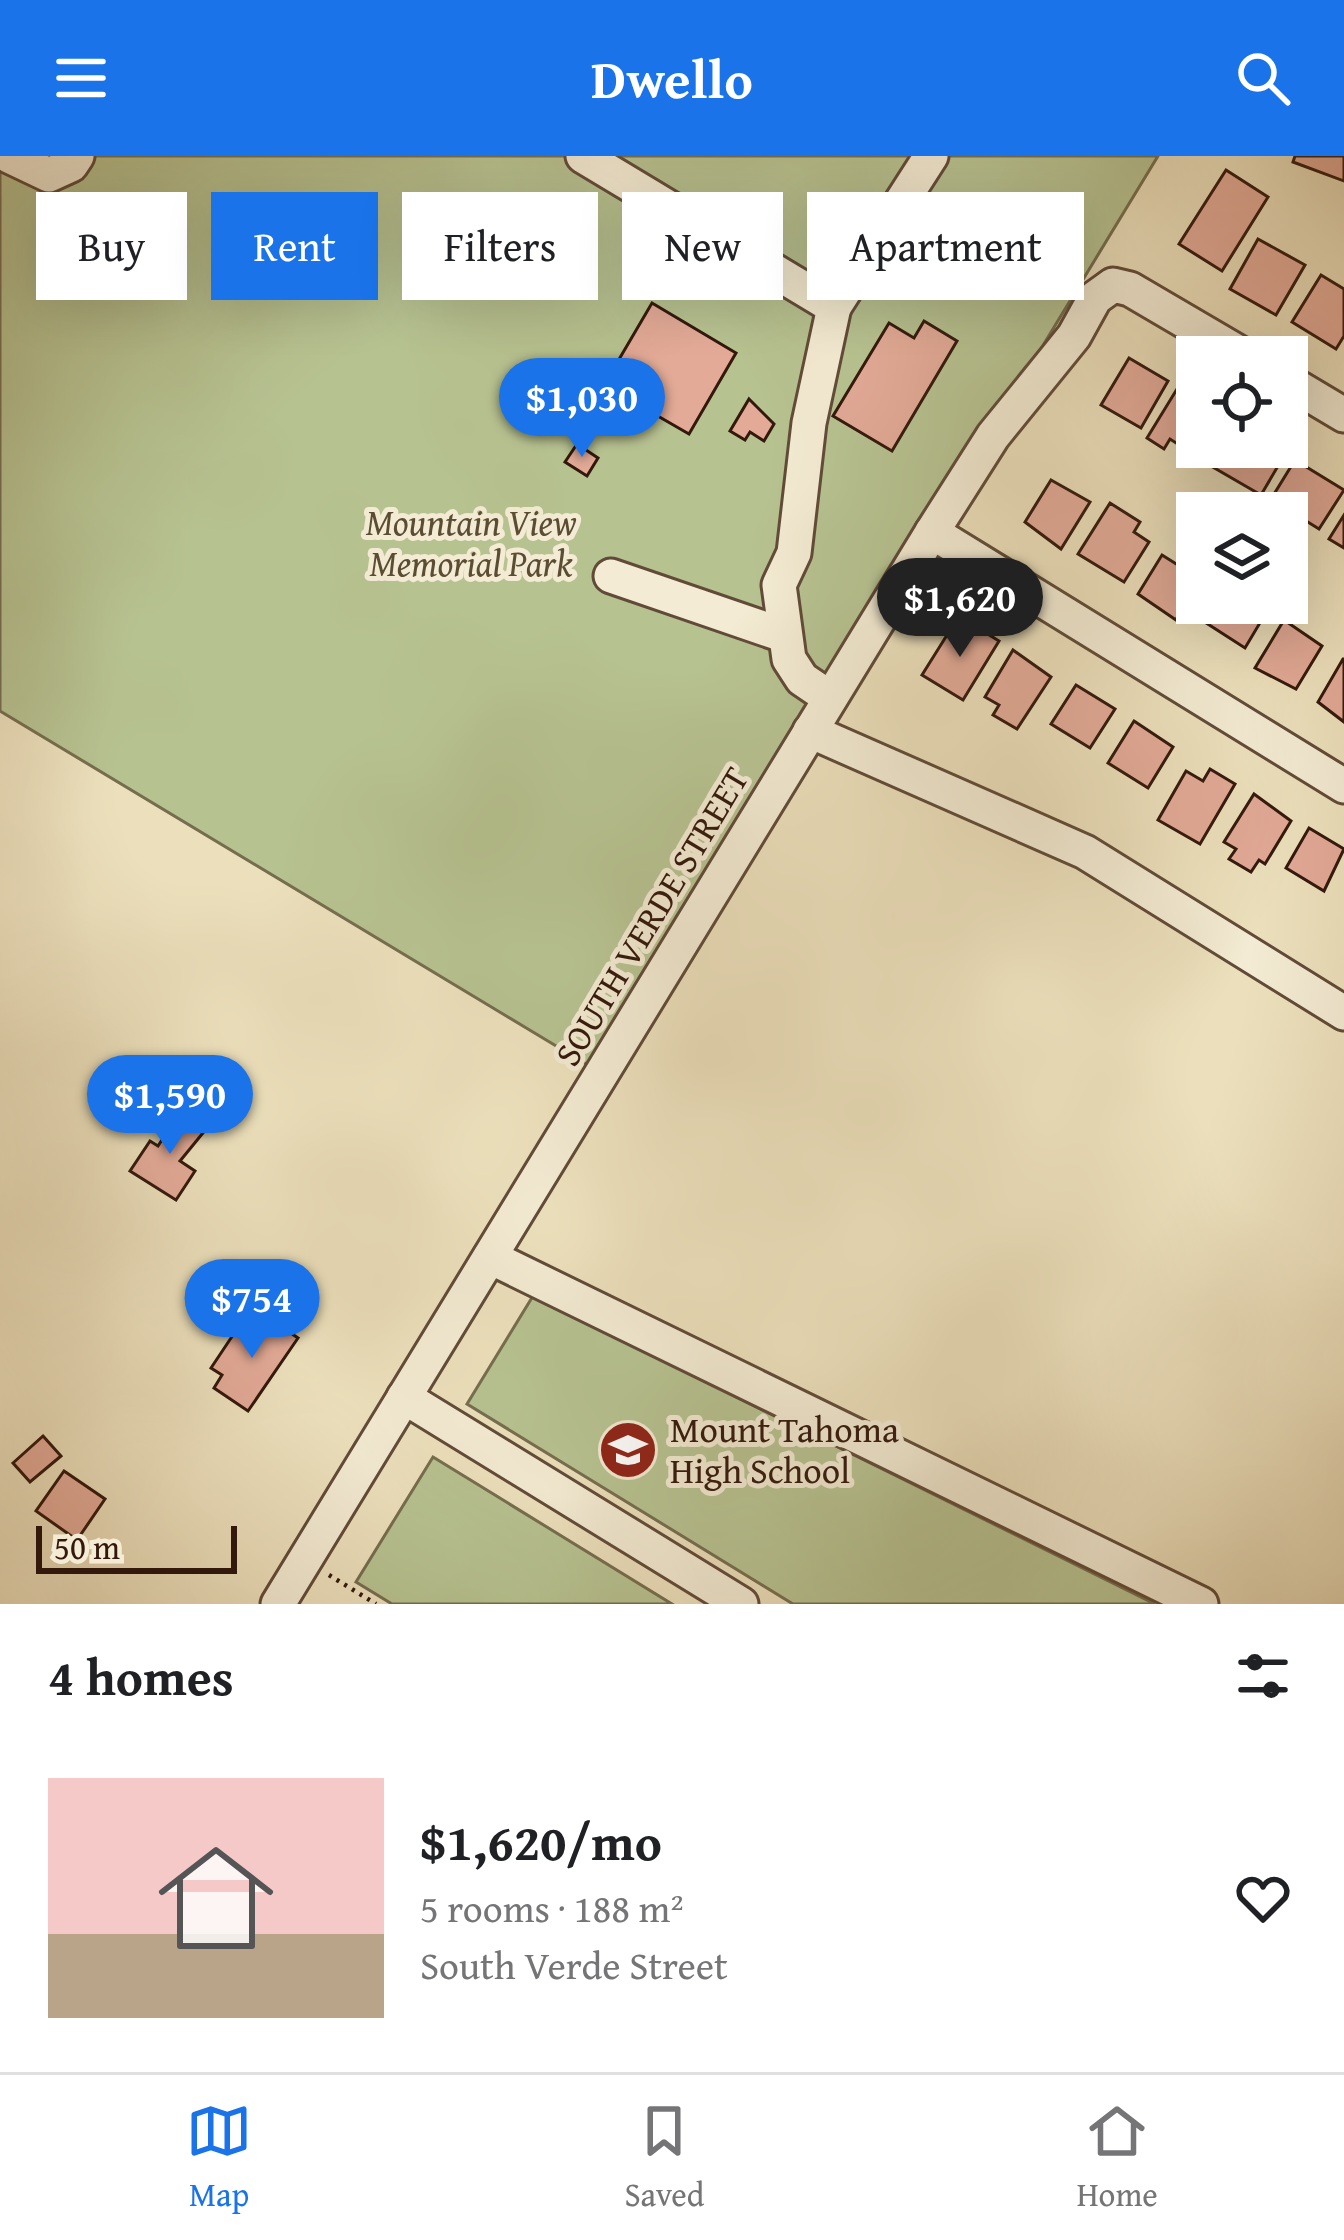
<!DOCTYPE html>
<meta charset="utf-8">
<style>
:root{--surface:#fff;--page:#f6f6f6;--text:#202124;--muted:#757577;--line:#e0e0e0;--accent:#1a73e8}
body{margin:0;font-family:"Gentium Book Plus",serif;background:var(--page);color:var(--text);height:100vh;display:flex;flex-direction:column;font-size:45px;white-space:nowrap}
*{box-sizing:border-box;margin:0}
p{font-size:39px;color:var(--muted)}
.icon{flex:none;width:66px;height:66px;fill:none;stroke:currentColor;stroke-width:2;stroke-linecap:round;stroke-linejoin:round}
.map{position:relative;height:1448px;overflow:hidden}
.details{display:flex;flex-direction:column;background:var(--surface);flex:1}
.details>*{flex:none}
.banner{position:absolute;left:36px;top:36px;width:1272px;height:108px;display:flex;gap:24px}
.controls{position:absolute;left:1176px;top:180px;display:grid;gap:24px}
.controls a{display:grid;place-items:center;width:132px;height:132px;border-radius:0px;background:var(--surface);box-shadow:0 12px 48px #0002;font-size:60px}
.scale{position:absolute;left:36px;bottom:30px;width:201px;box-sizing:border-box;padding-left:12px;border:6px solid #33190c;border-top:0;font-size:33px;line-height:42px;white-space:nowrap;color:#33190c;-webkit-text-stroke:9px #f3ebd3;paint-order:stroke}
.price{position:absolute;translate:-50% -102px;padding:0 27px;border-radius:42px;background:var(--accent);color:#fff;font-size:39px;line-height:78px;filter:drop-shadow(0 3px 6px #0008)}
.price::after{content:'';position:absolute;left:50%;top:72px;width:36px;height:27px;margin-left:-18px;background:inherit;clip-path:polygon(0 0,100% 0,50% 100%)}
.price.on{background:#222;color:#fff}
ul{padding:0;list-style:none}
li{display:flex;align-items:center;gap:36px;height:300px;padding:0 48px}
li span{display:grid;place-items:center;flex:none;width:336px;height:240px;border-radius:0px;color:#555}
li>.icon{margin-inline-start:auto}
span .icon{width:144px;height:144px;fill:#fffc;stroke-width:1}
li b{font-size:51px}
h2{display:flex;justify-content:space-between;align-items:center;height:144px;padding:0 48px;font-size:51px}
.pill{padding:0 42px;border-radius:0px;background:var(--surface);box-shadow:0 12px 48px #0002;font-size:42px;line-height:108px}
.pill.on{background:var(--accent);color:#fff}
header{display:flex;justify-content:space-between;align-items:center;height:156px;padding:0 48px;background:var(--accent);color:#fff;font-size:54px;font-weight:600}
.dock{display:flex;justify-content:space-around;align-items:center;height:168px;border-top:3px solid var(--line);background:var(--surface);font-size:33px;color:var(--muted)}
.dock a{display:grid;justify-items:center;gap:6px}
.dock .on{color:var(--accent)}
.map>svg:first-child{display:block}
.green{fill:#b7c291;stroke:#756e4e;stroke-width:3}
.building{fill:#e2aa97;stroke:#33190c;stroke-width:3}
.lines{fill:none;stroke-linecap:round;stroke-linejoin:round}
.minor-casing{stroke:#614b38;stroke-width:39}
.path{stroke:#33190c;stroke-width:4.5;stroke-dasharray:3 6;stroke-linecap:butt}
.minor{stroke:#f3ebd3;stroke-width:33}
.labels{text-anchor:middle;stroke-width:10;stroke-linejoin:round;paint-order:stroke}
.park-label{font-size:36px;font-style:italic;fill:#5b4c34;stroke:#f3ebd3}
.street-label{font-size:36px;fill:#33190c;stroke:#f3ebd3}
.poi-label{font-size:36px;fill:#33190c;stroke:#f3ebd3;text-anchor:start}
</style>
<header><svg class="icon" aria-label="menu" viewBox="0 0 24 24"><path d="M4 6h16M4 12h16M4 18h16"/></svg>Dwello<svg class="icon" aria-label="search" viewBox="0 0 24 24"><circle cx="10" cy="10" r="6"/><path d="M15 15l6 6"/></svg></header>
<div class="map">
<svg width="1344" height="1448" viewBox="0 0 1344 1448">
<rect width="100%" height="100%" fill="#ece0bc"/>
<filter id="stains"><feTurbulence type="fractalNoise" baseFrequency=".00167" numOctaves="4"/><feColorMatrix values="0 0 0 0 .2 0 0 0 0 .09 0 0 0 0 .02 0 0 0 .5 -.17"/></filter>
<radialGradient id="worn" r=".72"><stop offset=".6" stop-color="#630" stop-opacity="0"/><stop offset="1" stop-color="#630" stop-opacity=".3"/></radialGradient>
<g class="green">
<polygon points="0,0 1158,0 601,917 0,555"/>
<polygon points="533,1140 1155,1448 793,1448 467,1248"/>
<polygon points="433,1301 672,1448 392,1448 356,1426"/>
</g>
<g class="building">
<polygon points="1295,0 1344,0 1344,25 1293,6"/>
<polygon points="1226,14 1268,41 1222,115 1179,88"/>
<polygon points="1258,83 1305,109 1276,159 1230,133"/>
<polygon points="1321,119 1344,133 1344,180 1336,193 1292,166"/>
<polygon points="652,147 736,197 689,278 604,229"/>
<polygon points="924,165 957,185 892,295 833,260 889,167 914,182"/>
<polygon points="1129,202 1168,225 1141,272 1101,249"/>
<polygon points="1177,233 1197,246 1197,291 1208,291 1201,303 1170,283 1164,293 1147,282"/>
<polygon points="749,243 774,268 764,285 750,276 745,284 730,275"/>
<polygon points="577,288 598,302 587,320 565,306"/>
<polygon points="1223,291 1273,291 1285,298 1261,339 1211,310"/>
<polygon points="1295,304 1344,334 1319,373 1271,343"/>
<polygon points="1051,324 1090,346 1061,393 1025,366"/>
<polygon points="1110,347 1140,366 1134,376 1149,386 1124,426 1078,398"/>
<polygon points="1344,359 1344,392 1329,383"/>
<polygon points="1162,399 1197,421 1176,464 1138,438"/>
<polygon points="1210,447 1264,447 1270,450 1245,492 1200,463"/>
<polygon points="1284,464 1322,490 1296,533 1255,512"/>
<polygon points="973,469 999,485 963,544 922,519 952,471 967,481"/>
<polygon points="1013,494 1051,521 1017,573 993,559 999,549 985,541"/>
<polygon points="1343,503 1344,503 1344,566 1318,546"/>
<polygon points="1076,529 1115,553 1090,592 1051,568"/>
<polygon points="1134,565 1173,591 1148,632 1108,607"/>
<polygon points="1210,613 1235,628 1200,688 1158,664 1186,615 1203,625"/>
<polygon points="1254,638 1291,665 1265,708 1259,704 1251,716 1229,703 1236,693 1224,686"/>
<polygon points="1309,672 1344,693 1324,735 1286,712"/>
<polygon points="182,953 207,972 180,1005 195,1015 176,1044 130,1015 150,985 158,990"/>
<polygon points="264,1159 298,1182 248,1255 214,1232 222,1219 211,1212 237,1173 249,1181"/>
<polygon points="43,1280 61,1300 30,1326 13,1307"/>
<polygon points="64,1315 105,1343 77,1384 36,1355"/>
</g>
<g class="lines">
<defs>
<g id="minor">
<polyline points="9,0 49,19 71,9 77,0"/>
<polyline points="583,0 834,151 931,0"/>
<polyline points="1287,225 1344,259"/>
<polyline points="932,376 1344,630"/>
<polyline points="611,420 783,479"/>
<polyline points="830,542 802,523 789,503 779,429 794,397 809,267 834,151"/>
<polyline points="810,575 1085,696 1344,857"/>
<polyline points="490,1101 1201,1448"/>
<polyline points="404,1241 741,1448"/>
<polyline points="278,1448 932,376 993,280 1074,180 1095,142 1113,129 1130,133 1246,201"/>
</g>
</defs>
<use href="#minor" class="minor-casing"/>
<polyline class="path" points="329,1419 376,1448"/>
<use href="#minor" class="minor"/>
</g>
<defs>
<symbol id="school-disc" viewBox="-11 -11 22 22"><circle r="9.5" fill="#8f2418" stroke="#f3ebd3"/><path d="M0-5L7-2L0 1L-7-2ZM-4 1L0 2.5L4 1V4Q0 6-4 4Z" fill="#fff"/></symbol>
</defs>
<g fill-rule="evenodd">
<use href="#school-disc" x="595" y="1261" width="66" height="66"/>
</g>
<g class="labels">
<g class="park-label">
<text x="471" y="379">Mountain View<tspan x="471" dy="41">Memorial Park</tspan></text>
</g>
<g class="street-label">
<text transform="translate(651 760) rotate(-59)" y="13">SOUTH VERDE STREET</text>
</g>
<g class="poi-label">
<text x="670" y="1286">Mount Tahoma<tspan x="670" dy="41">High School</tspan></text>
</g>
</g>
<rect width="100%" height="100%" filter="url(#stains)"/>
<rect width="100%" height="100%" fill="url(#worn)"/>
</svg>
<div class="controls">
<a><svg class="icon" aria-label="locate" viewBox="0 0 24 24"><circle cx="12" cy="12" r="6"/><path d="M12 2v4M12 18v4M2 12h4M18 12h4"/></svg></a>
<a><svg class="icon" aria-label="layers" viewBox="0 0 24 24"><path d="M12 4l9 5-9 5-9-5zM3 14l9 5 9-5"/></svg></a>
</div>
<div class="scale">50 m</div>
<b class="price" style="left:582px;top:304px">$1,030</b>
<b class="price on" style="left:960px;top:504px">$1,620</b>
<b class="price" style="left:170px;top:1001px">$1,590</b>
<b class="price" style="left:252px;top:1205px">$754</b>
<div class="banner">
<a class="pill">Buy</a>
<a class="pill on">Rent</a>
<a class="pill">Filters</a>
<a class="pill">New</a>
<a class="pill">Apartment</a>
</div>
</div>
<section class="details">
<h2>4 homes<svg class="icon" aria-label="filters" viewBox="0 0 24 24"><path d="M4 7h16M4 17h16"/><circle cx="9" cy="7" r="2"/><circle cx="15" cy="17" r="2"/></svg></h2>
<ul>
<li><span style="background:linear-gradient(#f6c9c9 65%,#b9a48a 0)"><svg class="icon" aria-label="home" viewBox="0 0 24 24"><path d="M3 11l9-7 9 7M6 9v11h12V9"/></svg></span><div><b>$1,620/mo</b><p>5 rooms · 188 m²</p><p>South Verde Street</p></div><svg class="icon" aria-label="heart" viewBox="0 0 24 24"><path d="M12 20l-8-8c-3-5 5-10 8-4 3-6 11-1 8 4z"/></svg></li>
</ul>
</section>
<nav class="dock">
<a class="on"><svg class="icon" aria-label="map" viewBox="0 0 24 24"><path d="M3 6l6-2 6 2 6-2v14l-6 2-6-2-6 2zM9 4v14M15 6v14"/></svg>Map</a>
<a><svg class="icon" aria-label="saved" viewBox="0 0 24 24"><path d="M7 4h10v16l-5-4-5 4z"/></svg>Saved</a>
<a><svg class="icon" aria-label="home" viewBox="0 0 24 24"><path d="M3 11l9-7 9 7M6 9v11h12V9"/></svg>Home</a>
</nav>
